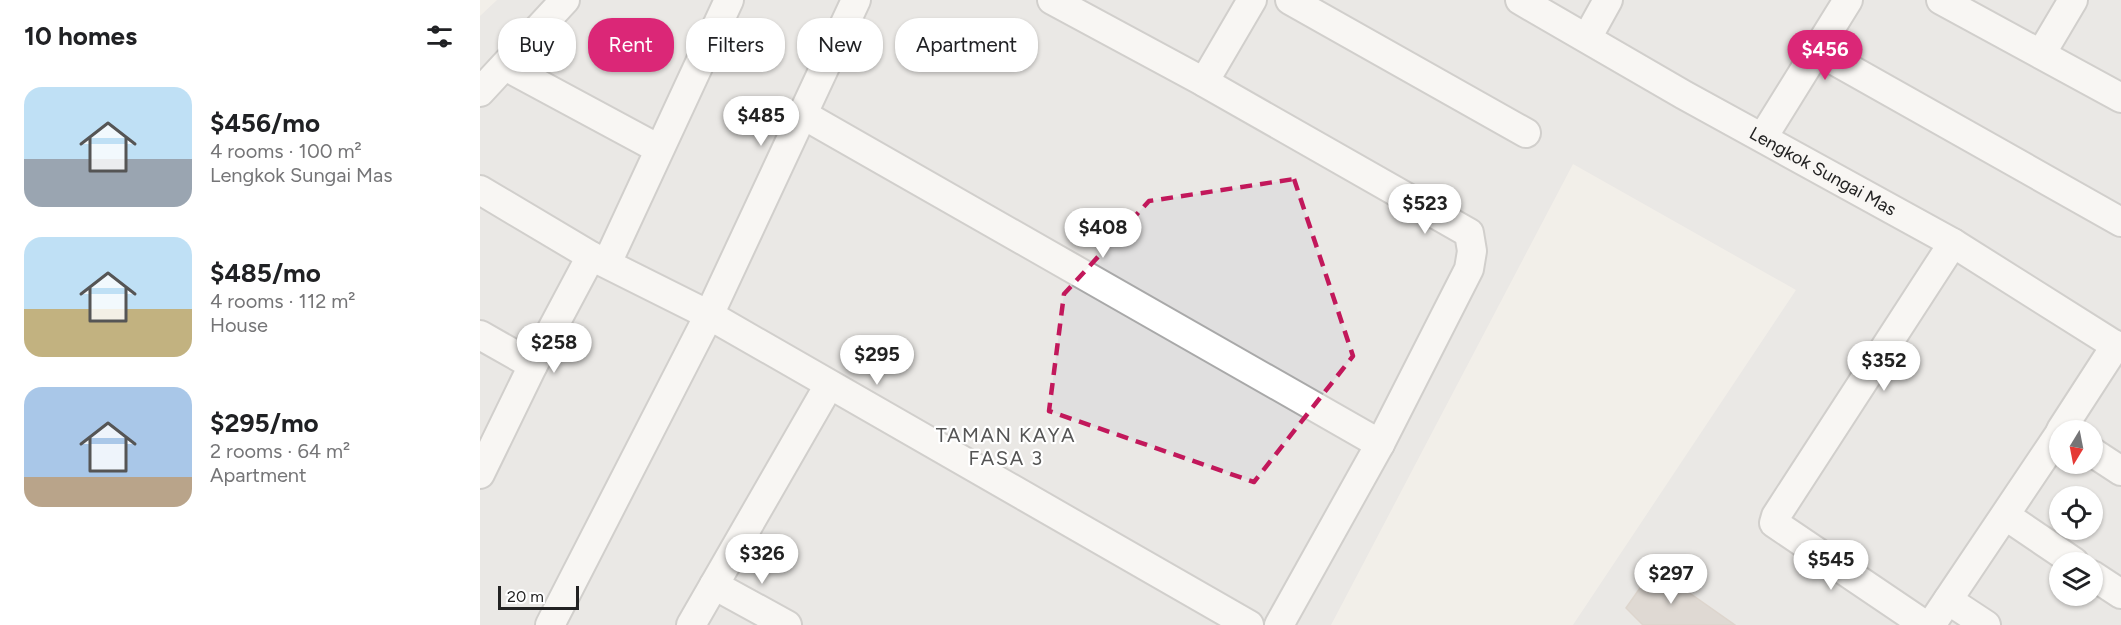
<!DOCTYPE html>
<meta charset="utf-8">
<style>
:root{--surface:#fff;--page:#f6f6f6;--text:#202124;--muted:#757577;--accent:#db2777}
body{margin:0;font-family:Figtree,sans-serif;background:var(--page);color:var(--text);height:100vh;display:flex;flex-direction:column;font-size:22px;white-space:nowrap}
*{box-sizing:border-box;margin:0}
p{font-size:20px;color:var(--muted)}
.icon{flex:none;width:33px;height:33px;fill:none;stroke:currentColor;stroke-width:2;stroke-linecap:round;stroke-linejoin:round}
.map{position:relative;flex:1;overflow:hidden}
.panel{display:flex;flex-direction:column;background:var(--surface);width:480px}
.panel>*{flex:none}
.banner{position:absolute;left:18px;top:18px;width:570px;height:54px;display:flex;gap:12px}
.needle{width:39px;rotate:190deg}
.controls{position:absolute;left:1569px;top:420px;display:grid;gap:12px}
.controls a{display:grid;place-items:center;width:54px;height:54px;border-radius:50%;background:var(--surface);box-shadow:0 2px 4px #0004;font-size:30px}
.scale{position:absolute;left:18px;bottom:15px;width:81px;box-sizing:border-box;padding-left:6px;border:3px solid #222;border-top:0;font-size:16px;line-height:21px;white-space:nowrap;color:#222;-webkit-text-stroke:4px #fff;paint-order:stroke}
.price{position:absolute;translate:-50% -51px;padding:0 14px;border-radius:21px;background:#fff;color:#222;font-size:20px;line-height:39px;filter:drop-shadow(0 2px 3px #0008)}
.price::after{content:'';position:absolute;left:50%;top:36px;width:18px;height:14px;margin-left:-9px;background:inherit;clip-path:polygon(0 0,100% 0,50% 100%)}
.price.on{background:var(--accent);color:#fff}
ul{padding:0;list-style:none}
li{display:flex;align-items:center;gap:18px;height:150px;padding:0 24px}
li span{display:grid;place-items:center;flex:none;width:168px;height:120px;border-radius:18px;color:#555}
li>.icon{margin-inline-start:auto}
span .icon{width:72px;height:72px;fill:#fffc;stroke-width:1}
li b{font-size:26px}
h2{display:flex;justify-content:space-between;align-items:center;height:72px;padding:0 24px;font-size:26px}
.chip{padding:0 21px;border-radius:24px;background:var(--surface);box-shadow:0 2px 4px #0004;font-size:21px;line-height:54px}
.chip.on{background:var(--accent);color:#fff}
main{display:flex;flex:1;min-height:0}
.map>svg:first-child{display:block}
.residential{fill:#e0dfdf;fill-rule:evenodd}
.building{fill:#c7bfb8;stroke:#c4b6ab;stroke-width:1.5}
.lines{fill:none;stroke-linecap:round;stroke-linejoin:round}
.minor-casing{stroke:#a9a9a9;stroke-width:32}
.minor{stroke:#fff;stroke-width:28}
.marked{fill:none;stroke:#c2185b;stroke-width:4.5;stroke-dasharray:12 8;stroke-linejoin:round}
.labels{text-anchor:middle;stroke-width:4.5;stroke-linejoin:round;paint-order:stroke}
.street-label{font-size:18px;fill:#222;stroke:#fff}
.neighbourhood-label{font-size:20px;letter-spacing:1.5px;fill:#555;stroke:#fff}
</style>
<main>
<section class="panel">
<h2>10 homes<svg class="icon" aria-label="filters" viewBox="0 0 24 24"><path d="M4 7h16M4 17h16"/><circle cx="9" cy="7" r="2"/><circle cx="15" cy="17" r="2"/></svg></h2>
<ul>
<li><span style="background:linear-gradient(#bfe0f5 60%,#9aa5b1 0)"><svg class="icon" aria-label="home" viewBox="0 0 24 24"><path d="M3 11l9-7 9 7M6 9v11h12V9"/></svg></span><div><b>$456/mo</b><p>4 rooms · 100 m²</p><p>Lengkok Sungai Mas</p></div></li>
<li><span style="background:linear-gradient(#bfe0f5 60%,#c2b280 0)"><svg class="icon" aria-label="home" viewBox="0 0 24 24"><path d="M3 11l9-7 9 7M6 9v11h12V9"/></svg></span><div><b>$485/mo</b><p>4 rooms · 112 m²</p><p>House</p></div></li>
<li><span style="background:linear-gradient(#a9c7e8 75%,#b9a48a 0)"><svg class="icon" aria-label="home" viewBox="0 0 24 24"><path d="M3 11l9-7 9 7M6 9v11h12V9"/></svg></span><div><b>$295/mo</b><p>2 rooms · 64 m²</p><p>Apartment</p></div></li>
</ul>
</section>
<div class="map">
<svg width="1641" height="625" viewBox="0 0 1641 625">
<rect width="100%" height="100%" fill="#f2efe9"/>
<path class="residential" d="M17 0H1641V625H1093L1316 290 1093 164 851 625H0V16ZM1580 430H1612V464H1580ZM1580 496H1612V530H1580ZM1580 562H1612V596H1580Z"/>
<polygon class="building" points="1174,568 1255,625 1163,625 1146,608"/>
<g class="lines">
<defs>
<g id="minor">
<polyline points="572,0 724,82 989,233 992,251 989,269 900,444 799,625"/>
<polyline points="810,0 1046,133"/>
<path id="s1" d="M1040 0 1204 95 1473 243 1641 349"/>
<polyline points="1461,0 1641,98"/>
<polyline points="1107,38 1128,0"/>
<polyline points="1336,50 1641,222"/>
<polyline points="1561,54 1593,0"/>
<polyline points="25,66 179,149"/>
<polyline points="724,82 772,0"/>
<polyline points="0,92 85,0"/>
<polyline points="322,114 900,444"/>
<polyline points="1283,137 1368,0"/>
<polyline points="0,190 111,256 229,315 769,625"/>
<polyline points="127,263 249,0"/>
<polyline points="0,335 53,365"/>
<polyline points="1581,430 1636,345"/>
<polyline points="1612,452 1641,471"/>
<polyline points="0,474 53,365 111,256"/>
<polyline points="1526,516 1594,562"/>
<polyline points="1612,575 1641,594"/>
<polyline points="234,585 307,625"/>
<polyline points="1468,600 1506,625"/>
<polyline points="70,625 229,315 376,0"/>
<polyline points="211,625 349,385"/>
<polyline points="1445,625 1294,523 1296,516 1473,243"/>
<polyline points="1451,625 1580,433"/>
</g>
</defs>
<use href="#minor" class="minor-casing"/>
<use href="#minor" class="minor"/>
</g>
<path d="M0 0H1641V625H0ZM814 179 873 356 774 482 569 411 584 294 669 201Z" fill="#f2efe9" fill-opacity=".55" fill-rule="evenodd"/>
<path class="marked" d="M814 179 873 356 774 482 569 411 584 294 669 201Z"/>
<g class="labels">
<g class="street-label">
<text dy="6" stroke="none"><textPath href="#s1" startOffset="348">Lengkok Sungai Mas</textPath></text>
</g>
<g class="neighbourhood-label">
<text x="526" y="442">TAMAN KAYA<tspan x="526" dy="23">FASA 3</tspan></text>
</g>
</g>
</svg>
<div class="controls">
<a><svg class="needle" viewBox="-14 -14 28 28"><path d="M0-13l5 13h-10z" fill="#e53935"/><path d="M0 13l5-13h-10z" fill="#757577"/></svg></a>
<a><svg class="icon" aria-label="locate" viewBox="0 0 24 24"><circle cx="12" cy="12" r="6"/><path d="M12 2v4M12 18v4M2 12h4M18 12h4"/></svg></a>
<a><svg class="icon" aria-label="layers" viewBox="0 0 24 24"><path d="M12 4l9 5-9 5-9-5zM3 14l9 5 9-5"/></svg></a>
</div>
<div class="scale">20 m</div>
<b class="price on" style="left:1345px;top:81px">$456</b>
<b class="price" style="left:281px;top:147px">$485</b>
<b class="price" style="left:945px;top:235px">$523</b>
<b class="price" style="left:623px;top:259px">$408</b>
<b class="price" style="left:74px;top:374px">$258</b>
<b class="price" style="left:397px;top:386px">$295</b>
<b class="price" style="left:1404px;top:392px">$352</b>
<b class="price" style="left:282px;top:585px">$326</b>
<b class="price" style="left:1351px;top:591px">$545</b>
<b class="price" style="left:1191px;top:605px">$297</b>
<div class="banner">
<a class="chip">Buy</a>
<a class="chip on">Rent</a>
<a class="chip">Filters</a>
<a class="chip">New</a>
<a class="chip">Apartment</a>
</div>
</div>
</main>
